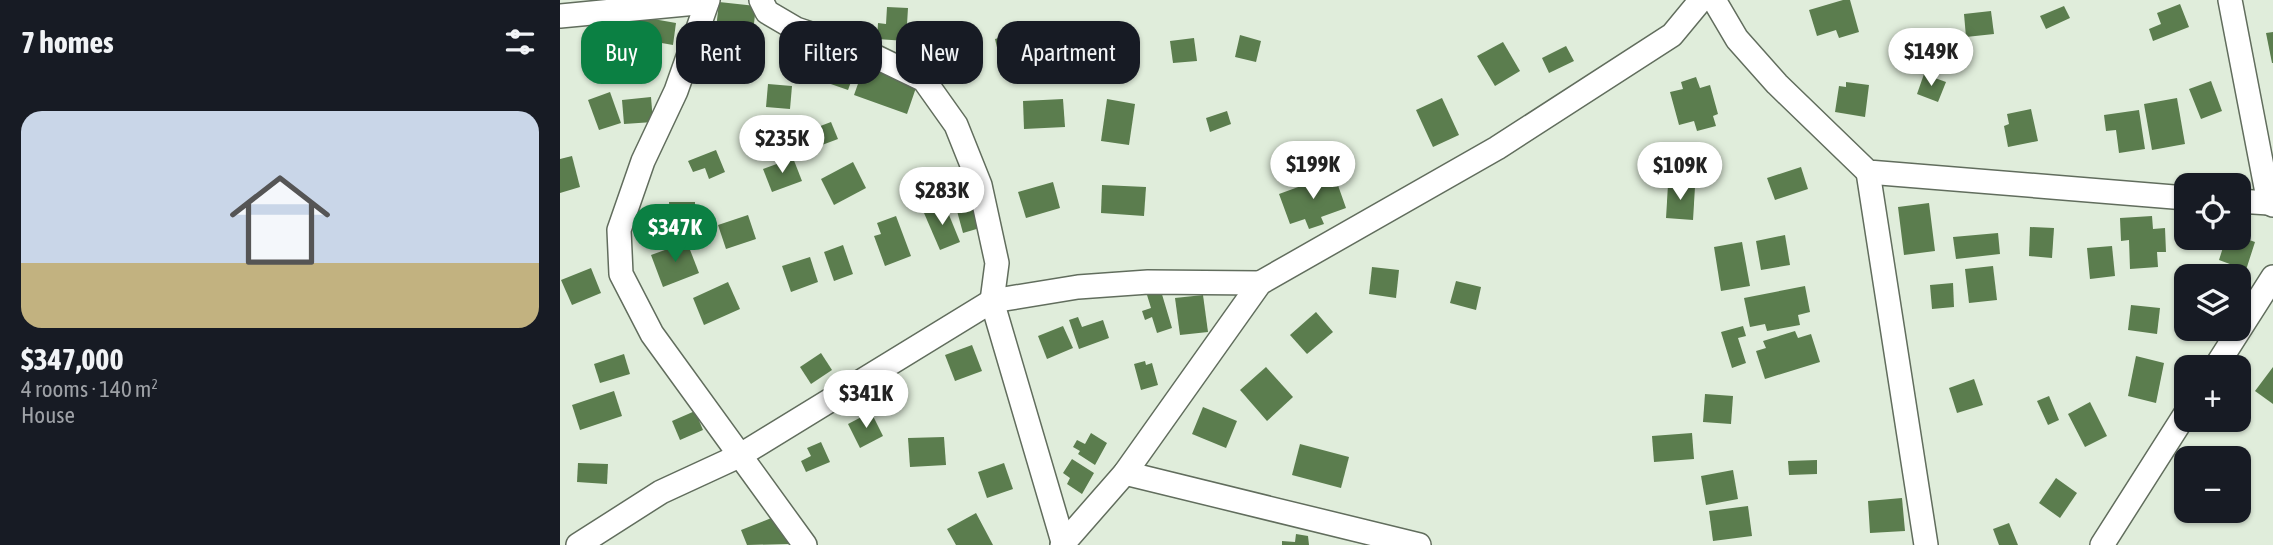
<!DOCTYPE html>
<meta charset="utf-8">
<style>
:root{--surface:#171b24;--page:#242831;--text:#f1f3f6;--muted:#9ea1a6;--line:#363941;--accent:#0b8043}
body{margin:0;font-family:"Asap Condensed",sans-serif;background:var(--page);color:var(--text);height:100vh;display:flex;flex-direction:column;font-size:26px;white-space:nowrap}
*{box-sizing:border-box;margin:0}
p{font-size:23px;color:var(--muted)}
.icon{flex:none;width:38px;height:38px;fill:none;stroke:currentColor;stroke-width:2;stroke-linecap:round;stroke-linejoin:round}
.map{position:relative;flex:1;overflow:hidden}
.side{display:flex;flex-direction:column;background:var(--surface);width:560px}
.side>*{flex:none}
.banner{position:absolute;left:21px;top:21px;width:665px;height:63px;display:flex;gap:14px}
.tools{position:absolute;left:1614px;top:173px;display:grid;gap:14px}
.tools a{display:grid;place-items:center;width:77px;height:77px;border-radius:14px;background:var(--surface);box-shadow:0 2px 5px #0004;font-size:35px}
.price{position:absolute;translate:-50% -60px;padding:0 16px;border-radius:24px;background:#fff;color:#222;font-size:23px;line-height:46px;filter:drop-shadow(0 2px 4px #0008)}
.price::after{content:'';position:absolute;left:50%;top:42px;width:21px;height:16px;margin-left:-10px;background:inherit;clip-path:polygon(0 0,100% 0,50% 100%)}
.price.on{background:var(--accent);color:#fff}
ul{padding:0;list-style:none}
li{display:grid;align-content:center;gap:14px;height:371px;padding:0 21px}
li+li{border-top:2px solid var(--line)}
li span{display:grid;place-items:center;height:217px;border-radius:21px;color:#555}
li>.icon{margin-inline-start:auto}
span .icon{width:126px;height:126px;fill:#fffc;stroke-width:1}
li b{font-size:30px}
h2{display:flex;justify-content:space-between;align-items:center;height:84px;padding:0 21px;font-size:30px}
.tag{padding:0 24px;border-radius:21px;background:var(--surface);box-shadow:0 2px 5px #0004;font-size:24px;line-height:63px}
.tag.on{background:var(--accent);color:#fff}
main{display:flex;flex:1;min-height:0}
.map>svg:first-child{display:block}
.building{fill:#5b7d4e}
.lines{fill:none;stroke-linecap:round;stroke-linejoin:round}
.minor-casing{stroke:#616d5d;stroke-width:26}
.minor{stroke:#fff;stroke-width:23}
</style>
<main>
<section class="side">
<h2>7 homes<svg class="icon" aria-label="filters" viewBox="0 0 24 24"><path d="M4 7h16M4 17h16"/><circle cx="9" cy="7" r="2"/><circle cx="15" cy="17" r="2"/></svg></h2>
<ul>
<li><span style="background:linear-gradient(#c9d6e8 70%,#c2b280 0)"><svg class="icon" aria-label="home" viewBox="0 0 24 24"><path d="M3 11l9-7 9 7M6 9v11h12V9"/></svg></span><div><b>$347,000</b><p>4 rooms · 140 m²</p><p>House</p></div></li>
</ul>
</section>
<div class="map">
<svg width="1713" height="545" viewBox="0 0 1713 545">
<rect width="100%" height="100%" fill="#e0eddb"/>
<g class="building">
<polygon points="1283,0 1290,0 1299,32 1279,38 1276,30 1257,36 1249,10"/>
<polygon points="159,2 196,6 189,67 149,62 152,38 155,38"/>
<polygon points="1620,4 1629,27 1593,41 1589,29 1601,24 1597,13"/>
<polygon points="1504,6 1510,18 1486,29 1480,16"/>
<polygon points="327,7 348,8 346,41 317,39 318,23 326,24"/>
<polygon points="1431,11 1434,34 1406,37 1404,14"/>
<polygon points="82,17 116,23 113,45 79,39"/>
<polygon points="1713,32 1713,63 1712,63 1706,33"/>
<polygon points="457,33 466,67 443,73 435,39"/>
<polygon points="680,35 701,41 696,62 675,57"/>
<polygon points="634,38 637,61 613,63 610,41"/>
<polygon points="943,42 960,71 935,86 917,56"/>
<polygon points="1006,46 1014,61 989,73 982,58"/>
<polygon points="274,57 297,65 288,90 265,82"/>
<polygon points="304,67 332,77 359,79 347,114 294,95"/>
<polygon points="1364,74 1386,82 1378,102 1357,94"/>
<polygon points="1136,77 1140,88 1150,85 1158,114 1153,116 1156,126 1137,131 1134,121 1119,125 1110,92 1123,89 1121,82"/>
<polygon points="1651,81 1662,111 1641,119 1629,89"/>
<polygon points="1286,82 1309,85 1305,117 1275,112 1279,86 1286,87"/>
<polygon points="208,84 232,86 230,109 206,107"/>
<polygon points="50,92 61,123 39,130 28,100"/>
<polygon points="91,97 93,122 64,124 62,100"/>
<polygon points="882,98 899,135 873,147 856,110"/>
<polygon points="1617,98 1625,144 1592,150 1584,104"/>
<polygon points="503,99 505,127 464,129 463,101"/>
<polygon points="547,99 575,104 569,145 541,141"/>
<polygon points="1471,109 1478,141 1448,147 1444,126 1449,124 1447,114"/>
<polygon points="1579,110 1585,149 1559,153 1556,130 1546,131 1544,115"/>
<polygon points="667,111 671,124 650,132 646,118"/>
<polygon points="271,122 278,139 254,148 247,131"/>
<polygon points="156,150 165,172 149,179 145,168 133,172 128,161"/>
<polygon points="12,156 20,187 0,193 0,159"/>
<polygon points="233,158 242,181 212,192 203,169"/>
<polygon points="293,162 306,188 274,205 261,179"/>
<polygon points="1241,167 1248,189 1215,200 1207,178"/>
<polygon points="774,174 786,208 761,217 764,224 749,229 745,219 730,224 719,194"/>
<polygon points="493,182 500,208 466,218 458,192"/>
<polygon points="542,185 586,187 584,216 541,213"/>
<polygon points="1108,185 1135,187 1133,220 1106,218"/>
<polygon points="109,202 135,202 135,220 110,221"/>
<polygon points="1369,203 1375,251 1344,255 1338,207"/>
<polygon points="385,205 400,242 380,250 364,213"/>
<polygon points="414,206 420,228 403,233 397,211"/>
<polygon points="188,215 196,239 166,249 158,225"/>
<polygon points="336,216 351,256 325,266 314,236 321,234 317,223"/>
<polygon points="1592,216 1593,229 1605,228 1606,252 1597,252 1598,267 1570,269 1569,240 1561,241 1560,218"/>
<polygon points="1470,227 1494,228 1492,258 1469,256"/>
<polygon points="1438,233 1440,254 1396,259 1393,237"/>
<polygon points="1225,235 1230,265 1201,270 1196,241"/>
<polygon points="1678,236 1695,242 1686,270 1659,260 1666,238 1678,238"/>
<polygon points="127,242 139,273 103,287 91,255"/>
<polygon points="1182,242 1190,286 1161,291 1154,247"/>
<polygon points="283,245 293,274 274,281 264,252"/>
<polygon points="1552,246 1555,276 1530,279 1527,248"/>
<polygon points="250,257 258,282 231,292 222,266"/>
<polygon points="1433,266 1437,300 1409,303 1405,269"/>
<polygon points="812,267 839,270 836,298 809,294"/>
<polygon points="31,268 41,293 12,305 1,280"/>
<polygon points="896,281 921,287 916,310 890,303"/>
<polygon points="168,282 180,309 144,325 133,298"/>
<polygon points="1393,283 1394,307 1372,309 1370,285"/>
<polygon points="1245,286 1250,312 1238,315 1240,325 1207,331 1205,324 1190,327 1184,298"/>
<polygon points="601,291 612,328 597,333 592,317 585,320 582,311 591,308 587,295"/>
<polygon points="643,295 648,332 620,335 615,298"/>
<polygon points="1571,305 1600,308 1597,334 1568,330"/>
<polygon points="756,312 773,332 747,354 730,335"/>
<polygon points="518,317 522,327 543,320 549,338 519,349 509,320"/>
<polygon points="503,326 513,348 487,359 478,336"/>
<polygon points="1183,326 1186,336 1178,338 1186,363 1172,368 1161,332"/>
<polygon points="1235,331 1238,338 1251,334 1260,362 1205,379 1196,351 1206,348 1203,341"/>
<polygon points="412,345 422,371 395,381 385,355"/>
<polygon points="261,353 272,370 251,384 240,367"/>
<polygon points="64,354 70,374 40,383 34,364"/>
<polygon points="1576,356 1604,363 1596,403 1568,396"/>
<polygon points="585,361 586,365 592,363 598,385 581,390 574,364"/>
<polygon points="706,367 733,397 707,421 680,390"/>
<polygon points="1713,367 1713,404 1695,391"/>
<polygon points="1414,379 1423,405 1397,413 1389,388"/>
<polygon points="54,391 62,416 20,430 12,405"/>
<polygon points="1145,394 1173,396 1171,424 1143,422"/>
<polygon points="1489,396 1499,420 1488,425 1477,401"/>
<polygon points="1530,402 1547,436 1525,447 1508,414"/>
<polygon points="643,407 677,421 666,448 632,434"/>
<polygon points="135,411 143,430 120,440 112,421"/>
<polygon points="311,412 323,436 300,448 288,424"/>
<polygon points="531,433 547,443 535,465 518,454 520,451 513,447 517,440 525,444"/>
<polygon points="1132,433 1134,459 1094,462 1092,436"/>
<polygon points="384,437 386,465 350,467 348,438"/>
<polygon points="261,442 270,462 246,472 241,461 251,456 247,448"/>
<polygon points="740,444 789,457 781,488 732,475"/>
<polygon points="512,459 534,473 522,494 507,484 510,478 503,473"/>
<polygon points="1257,460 1257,474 1229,475 1228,461"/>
<polygon points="18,463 48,464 47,484 17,482"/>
<polygon points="444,463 453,489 427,498 418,472"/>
<polygon points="1173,470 1178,499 1146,505 1141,476"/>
<polygon points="1496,478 1517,493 1500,518 1479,503"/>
<polygon points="1342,498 1345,531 1310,533 1308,501"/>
<polygon points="1188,506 1192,536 1153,541 1149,511"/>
<polygon points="416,513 433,545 396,545 387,529"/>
<polygon points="219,515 230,544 187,545 181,530"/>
<polygon points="1449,523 1458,545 1439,545 1433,529"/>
<polygon points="736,534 748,536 749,545 722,545 722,541 735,542"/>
</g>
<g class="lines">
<defs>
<g id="minor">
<polyline points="148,0 116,91 83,161 59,230 61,274 92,334 245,545"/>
<polyline points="201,0 207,12 236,29 308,53 364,80 396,125 420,185 437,263 432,301 503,542"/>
<polyline points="1154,0 1177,39 1217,84 1308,172 1626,198"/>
<polyline points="1670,0 1709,203 1713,205"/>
<polyline points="0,16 147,2"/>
<polyline points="1308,172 1366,545"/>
<polyline points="1678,201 1709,203"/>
<polyline points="1655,368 1713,277"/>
<polyline points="565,473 859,545"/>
<polyline points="18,545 101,492 179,456 432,301 518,287 588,282 700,283"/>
<polyline points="502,545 565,473 700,283 937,148 1112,35 1141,0"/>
<polyline points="1542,545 1626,413"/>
</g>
</defs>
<use href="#minor" class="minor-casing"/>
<use href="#minor" class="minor"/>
</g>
</svg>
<div class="tools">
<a><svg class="icon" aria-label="locate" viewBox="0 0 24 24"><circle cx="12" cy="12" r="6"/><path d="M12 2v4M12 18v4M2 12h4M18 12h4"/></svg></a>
<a><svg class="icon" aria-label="layers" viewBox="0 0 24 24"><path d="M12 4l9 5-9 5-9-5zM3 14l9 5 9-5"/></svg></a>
<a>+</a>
<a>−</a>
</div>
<b class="price" style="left:1371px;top:88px">$149K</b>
<b class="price" style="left:222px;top:175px">$235K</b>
<b class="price" style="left:753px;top:201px">$199K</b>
<b class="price" style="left:1120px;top:202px">$109K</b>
<b class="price" style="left:382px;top:227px">$283K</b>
<b class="price on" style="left:115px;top:264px">$347K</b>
<b class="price" style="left:306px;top:430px">$341K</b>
<div class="banner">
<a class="tag on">Buy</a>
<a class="tag">Rent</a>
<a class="tag">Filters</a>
<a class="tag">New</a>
<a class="tag">Apartment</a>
</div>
</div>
</main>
